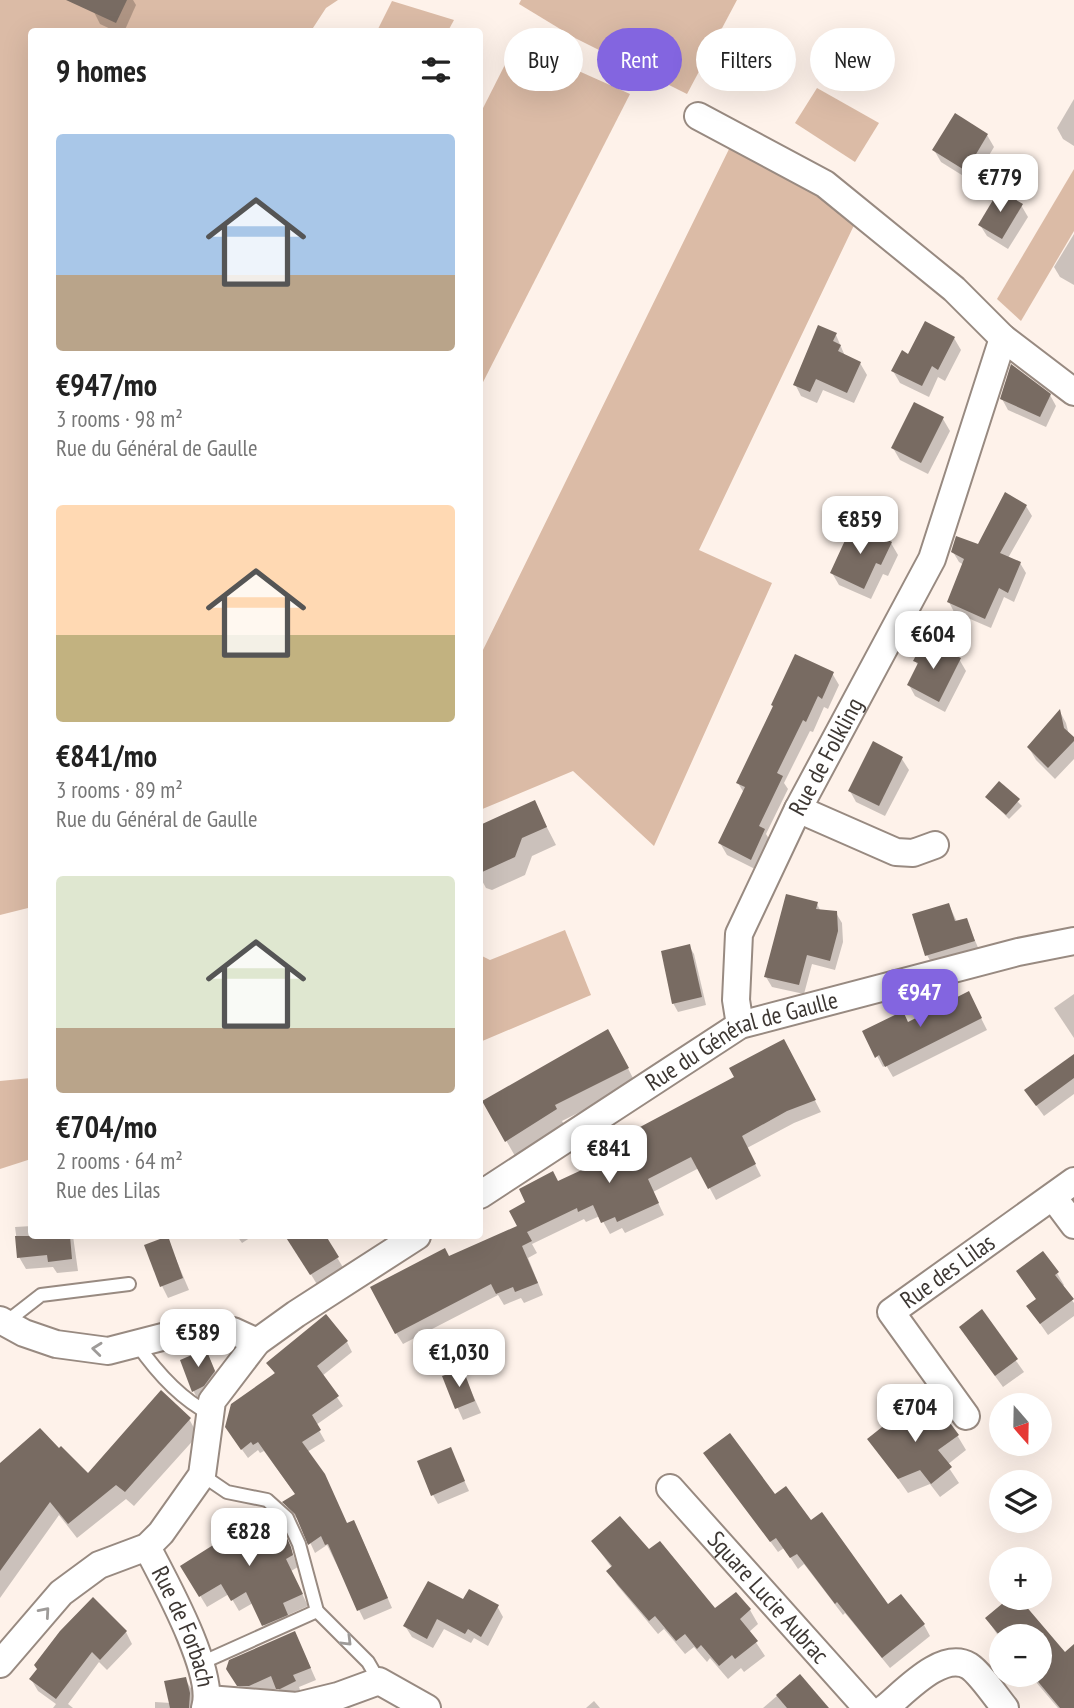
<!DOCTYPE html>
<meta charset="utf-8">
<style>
:root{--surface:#fff;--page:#f6f6f6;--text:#222;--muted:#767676;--accent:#8365e0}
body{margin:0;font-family:"PT Sans Narrow",sans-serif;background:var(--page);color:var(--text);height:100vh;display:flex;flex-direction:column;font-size:26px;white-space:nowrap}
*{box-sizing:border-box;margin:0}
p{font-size:23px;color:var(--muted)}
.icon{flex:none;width:38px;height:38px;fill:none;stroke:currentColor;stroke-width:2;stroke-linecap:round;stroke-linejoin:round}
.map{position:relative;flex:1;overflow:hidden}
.sheet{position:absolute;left:28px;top:28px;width:455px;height:1211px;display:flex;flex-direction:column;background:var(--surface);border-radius:7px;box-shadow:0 7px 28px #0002}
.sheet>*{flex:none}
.guide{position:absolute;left:504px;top:28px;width:464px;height:63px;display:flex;gap:14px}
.needle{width:46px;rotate:160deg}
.controls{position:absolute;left:989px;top:1393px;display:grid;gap:14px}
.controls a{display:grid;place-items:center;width:63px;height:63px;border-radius:50%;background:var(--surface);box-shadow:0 7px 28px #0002;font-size:35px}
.price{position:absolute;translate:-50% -60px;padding:0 16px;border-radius:14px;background:#fff;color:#222;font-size:23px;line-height:46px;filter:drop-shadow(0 2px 4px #0008)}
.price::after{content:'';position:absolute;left:50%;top:42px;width:21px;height:16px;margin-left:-10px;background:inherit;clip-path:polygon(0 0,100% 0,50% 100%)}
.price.selected{background:var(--accent);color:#fff}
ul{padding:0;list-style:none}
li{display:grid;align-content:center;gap:14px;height:371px;padding:0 28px}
li span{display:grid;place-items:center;height:217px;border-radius:7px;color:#555}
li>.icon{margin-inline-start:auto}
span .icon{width:126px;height:126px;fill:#fffc;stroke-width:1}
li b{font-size:30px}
h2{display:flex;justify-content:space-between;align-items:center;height:84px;padding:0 28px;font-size:30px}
.pill{padding:0 24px;border-radius:32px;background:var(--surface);box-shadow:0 7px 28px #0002;font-size:24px;line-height:63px}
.pill.selected{background:var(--accent);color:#fff}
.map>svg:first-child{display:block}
.green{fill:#dbbba6}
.shadow{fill:#0003}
.building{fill:#786b62}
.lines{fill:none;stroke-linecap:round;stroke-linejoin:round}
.lane-casing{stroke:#988a81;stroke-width:16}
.street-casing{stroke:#988a81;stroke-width:30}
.lane{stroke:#fff;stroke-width:12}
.street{stroke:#fff;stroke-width:26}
.oneway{stroke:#9e9b99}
.labels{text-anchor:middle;stroke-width:7;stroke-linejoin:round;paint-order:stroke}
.street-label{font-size:24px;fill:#3d3733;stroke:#fff}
</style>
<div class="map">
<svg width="1074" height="1708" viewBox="0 0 1074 1708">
<rect width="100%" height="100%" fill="#fef2ea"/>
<g class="green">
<polygon points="0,0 338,0 326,8 311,31 32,32 32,907 0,915"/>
<polygon points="521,0 737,0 687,94 575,38 519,4"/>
<polygon points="392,1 454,20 448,31 377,31"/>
<polygon points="516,43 630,94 480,388 480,114"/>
<polygon points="817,88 879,123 855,162 795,123"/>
<polygon points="732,143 820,191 857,219 699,550 772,583 654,846 573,771 480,810 480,656"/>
<polygon points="1074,169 1074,231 1021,321 997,299"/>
<polygon points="565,930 591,995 480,1042 480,955 490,960"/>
<polygon points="31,1078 31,1159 0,1169 0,1081"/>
</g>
<g class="shadow">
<polygon points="99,0 133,0 136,5 124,32 117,32 100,24 94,12"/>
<polygon points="1074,99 1074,146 1063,139 1057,128"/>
<polygon points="987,135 994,147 973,182 941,162 934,150"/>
<polygon points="1021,205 1028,217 1008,249 987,236 980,225"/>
<polygon points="1074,234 1074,285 1060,277 1054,267"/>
<polygon points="836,335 845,356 860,363 867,375 854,403 823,390 817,403 801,396 795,384"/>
<polygon points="954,338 961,350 945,381 938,377 929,397 900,383 893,371 909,356"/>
<polygon points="1050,395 1056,406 1046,427 1008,410 1002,399"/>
<polygon points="943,419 950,431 928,474 900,460 893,448"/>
<polygon points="1026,506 1032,516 1008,558 1020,563 1026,573 1014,602 1004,597 991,628 954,612 949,602 964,565 959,562 953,552 979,546"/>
<polygon points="891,543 898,555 888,576 883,574 871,599 839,585 832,573"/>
<polygon points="959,659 966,671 945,712 915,696 909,685 919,667 915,661"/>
<polygon points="832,673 839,685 828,709 824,707 813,732 810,731 784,783 788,789 766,834 771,842 757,870 727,855 720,843 744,793 738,783"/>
<polygon points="1060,712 1066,723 1069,735 1074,740 1074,759 1055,779 1036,760 1029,748"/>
<polygon points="902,759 909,770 885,816 856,802 850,791"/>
<polygon points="999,783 1022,806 1009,819 987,797"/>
<polygon points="534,802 556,845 532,856 525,875 492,890 486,888 480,877 480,827"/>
<polygon points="817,904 821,912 836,913 842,923 843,942 835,970 812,964 804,994 772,987 766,977"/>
<polygon points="949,905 957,922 966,920 980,952 933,966 927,955"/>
<polygon points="689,946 694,954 706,1005 678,1012 673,1003"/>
<polygon points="1074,994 1074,1038 1054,1008"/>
<polygon points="974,1004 987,1030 893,1077 886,1065 883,1067 864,1032 908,1024"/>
<polygon points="617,1047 636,1084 562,1121 565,1126 515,1156 485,1103"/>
<polygon points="790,1053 821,1112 794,1123 747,1148 761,1176 716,1200 699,1168 653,1192 664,1215 625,1233 622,1228 610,1234 600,1216 586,1222 584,1219 532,1244 537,1253 528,1258 543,1295 524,1303 521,1298 504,1305 498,1295 403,1344 396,1333 449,1258 520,1227 558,1183 633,1148"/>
<polygon points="1074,1056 1074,1094 1044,1116 1033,1101"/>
<polygon points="32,1226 32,1236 73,1236 78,1271 57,1273 53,1267 26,1269 19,1257 15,1227"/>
<polygon points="237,1236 253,1236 242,1243"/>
<polygon points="309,1236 324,1236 344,1269 318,1286 293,1245"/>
<polygon points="167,1238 189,1290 168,1298 162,1286"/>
<polygon points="1018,1272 1057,1273 1064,1285 1062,1287 1074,1303 1074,1316 1048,1335 1036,1318 1037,1300"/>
<polygon points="981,1312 1024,1372 1003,1387 968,1339"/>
<polygon points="347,1342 352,1352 322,1376 343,1406 316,1425 325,1441 307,1452 347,1525 359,1532 392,1608 364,1620 327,1545 315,1553 300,1521 290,1512 284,1502 296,1495 264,1451 260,1453 258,1450 248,1458 233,1437 275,1374 269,1363"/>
<polygon points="206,1351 221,1384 199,1402 193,1390"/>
<polygon points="462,1371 481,1413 463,1420 444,1377"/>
<polygon points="189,1419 198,1435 134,1506 126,1499 77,1538 59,1515 0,1598 0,1465 88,1475"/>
<polygon points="910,1427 957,1435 966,1450 947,1465 959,1483 940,1497 930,1484 908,1493 870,1439"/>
<polygon points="450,1449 469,1491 438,1504 433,1495"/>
<polygon points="705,1453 774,1497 888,1607 924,1625 930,1636 890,1668 845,1613 843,1615 804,1564 798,1569 784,1548 778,1552"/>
<polygon points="286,1537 298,1567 291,1571 308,1606 288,1615 293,1627 270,1637 253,1603 239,1611 229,1594 207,1607 182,1566"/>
<polygon points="593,1542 649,1552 715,1611 750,1610 758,1624 749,1632 765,1656 744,1672 741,1668 728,1679 710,1658 707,1662 694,1647 685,1654 664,1629 658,1634 617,1585 608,1571 612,1568"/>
<polygon points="1011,1598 1016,1598 1065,1654 1074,1646 1074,1708 1058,1708 1030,1675 1040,1675 1040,1636 1001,1636 1001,1640 987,1619"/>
<polygon points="464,1602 497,1606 503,1617 488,1646 474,1638 471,1643 444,1629 433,1648 412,1637 405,1626"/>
<polygon points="126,1632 132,1644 107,1670 99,1662 68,1704 73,1708 53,1708 56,1704 38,1691 31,1679"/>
<polygon points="300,1644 316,1680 299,1687 301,1693 285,1700 278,1688 256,1697 246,1697 235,1681"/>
<polygon points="800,1676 826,1708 763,1708"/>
<polygon points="185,1679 192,1690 196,1708 155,1708 155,1702 171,1703"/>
<polygon points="594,1701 600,1708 586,1708"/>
</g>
<g class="building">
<polygon points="66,0 127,0 116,23"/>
<polygon points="955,113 988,134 966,171 932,150"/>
<polygon points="999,190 1023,204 1002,239 978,225"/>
<polygon points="925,321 955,337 938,370 932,366 922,386 891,371 902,350 908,354"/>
<polygon points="818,325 837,333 833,341 841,345 838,351 861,362 847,393 816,379 810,392 793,385"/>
<polygon points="1011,364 1051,394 1040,417 1000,399"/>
<polygon points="914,402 944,417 921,463 891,448"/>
<polygon points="1005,492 1027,505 1000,553 1021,562 1008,593 999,588 985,619 947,602 964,559 951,552 956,536 978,544"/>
<polygon points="853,523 892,542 881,565 876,563 864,589 830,573"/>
<polygon points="924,640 961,658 939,702 907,685 918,663 913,661"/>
<polygon points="795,654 834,672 822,699 818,696 806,722 803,720 777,773 783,776 759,826 765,829 751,860 718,843 745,787 736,783 773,706 771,705"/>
<polygon points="1060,709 1064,728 1074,737 1074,741 1048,768 1027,747"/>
<polygon points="873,741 903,757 879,806 848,791"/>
<polygon points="999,781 1020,799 1006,815 985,797"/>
<polygon points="535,800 547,827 522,838 515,857 480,873 480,825"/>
<polygon points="786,894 818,902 816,909 837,911 838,931 830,961 807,955 799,985 764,977"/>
<polygon points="949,903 955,921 967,918 975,941 925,956 912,914"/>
<polygon points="690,944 702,997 672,1004 661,951"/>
<polygon points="969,991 982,1018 885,1067 879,1055 875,1058 862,1031 903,1011 908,1022"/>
<polygon points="608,1029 629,1068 555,1105 557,1109 505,1142 482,1101"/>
<polygon points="784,1039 816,1100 787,1111 742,1136 756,1164 708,1189 691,1157 648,1179 659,1203 617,1222 615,1217 601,1223 593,1205 578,1212 577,1208 527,1232 532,1241 522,1246 538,1283 515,1292 513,1287 496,1294 491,1284 395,1334 370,1287 445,1248 449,1256 517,1226 509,1211 525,1202 519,1189 553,1171 558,1181 631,1147 625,1135 734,1077 729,1068"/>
<polygon points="1074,1054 1074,1078 1036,1106 1024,1090"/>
<polygon points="15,1236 70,1236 72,1259 48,1262 47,1255 17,1258"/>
<polygon points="168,1236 183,1278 160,1287 144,1245"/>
<polygon points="285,1236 326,1236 339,1257 310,1275"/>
<polygon points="1043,1251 1059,1272 1055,1275 1074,1299 1040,1324 1026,1306 1036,1299 1016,1271"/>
<polygon points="982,1309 1018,1359 995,1376 959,1327"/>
<polygon points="326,1314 348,1341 317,1366 339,1396 312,1415 321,1430 302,1442 325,1474 347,1523 354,1520 388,1598 357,1611 328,1544 325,1545 321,1536 308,1545 295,1514 282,1502 295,1494 275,1466 258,1442 253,1445 251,1442 241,1450 225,1427 231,1404 275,1373 266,1363"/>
<polygon points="206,1349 215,1371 204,1386 192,1392 180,1360"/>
<polygon points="463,1369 475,1401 455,1409 442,1376"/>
<polygon points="161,1390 191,1418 125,1492 116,1485 68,1524 50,1502 0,1571 0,1463 40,1428 59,1448 61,1446 88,1473"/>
<polygon points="936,1404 959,1435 938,1450 952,1467 931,1484 920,1470 898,1479 867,1439 901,1412 911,1424"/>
<polygon points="730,1433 775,1494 786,1486 811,1520 822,1512 888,1604 901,1594 925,1624 882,1658 837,1602 835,1604 797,1554 790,1558 776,1538 770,1542 703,1453"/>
<polygon points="451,1447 465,1481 431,1496 417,1461"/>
<polygon points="267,1511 280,1523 291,1547 293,1555 286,1559 303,1594 283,1603 288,1615 262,1626 246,1592 231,1601 221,1584 199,1597 180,1566"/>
<polygon points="620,1516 649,1549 660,1541 715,1608 736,1592 751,1609 740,1619 758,1641 735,1659 732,1655 719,1666 701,1645 697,1649 685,1634 676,1641 655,1616 649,1621 606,1571 612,1566 591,1541"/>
<polygon points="428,1581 463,1599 469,1589 499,1605 481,1637 468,1629 465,1634 437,1619 427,1639 403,1626"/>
<polygon points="93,1597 127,1631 100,1660 92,1652 56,1699 29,1679 37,1669 34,1665 60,1631"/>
<polygon points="1009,1598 1019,1598 1065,1652 1074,1644 1074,1708 1060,1708 1035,1678 1040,1675 1040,1636 1000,1636 985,1618"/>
<polygon points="295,1631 311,1668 293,1675 296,1681 280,1689 276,1689 271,1676 249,1686 237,1686 226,1669 229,1660"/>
<polygon points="800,1674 829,1708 787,1708 776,1695"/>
<polygon points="186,1677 190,1693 189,1708 170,1708 164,1681"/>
</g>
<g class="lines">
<defs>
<g id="lane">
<polyline points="5,1323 41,1295 129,1284"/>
<path d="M137 1344C155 1370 181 1399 210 1414"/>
<polyline points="202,1475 227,1492 267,1500 287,1518 299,1544 317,1611 368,1662 379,1681"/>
<polyline points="199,1664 317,1611"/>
</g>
<g id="street">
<polyline points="698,116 825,184 954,289 1003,338 1074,392"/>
<polyline points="798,809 896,852 913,853 935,845"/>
<path id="s1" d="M740 1025 736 1000 739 934 798 809 932 559 1003 338"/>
<path id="s2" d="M480 1195 740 1025 1018 952 1074 941"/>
<polyline points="1053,1197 1074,1225"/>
<polyline points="0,1320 24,1333 56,1344 108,1351 205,1326 233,1331 257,1342"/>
<path id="s3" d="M966 1416 891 1312 1074 1181"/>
<path id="s4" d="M670 1488 867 1708"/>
<path id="s5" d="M147 1547C164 1580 216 1673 205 1708"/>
<polyline points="0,1664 61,1593 99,1565 147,1547 161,1533 202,1475 212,1401 257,1342 296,1314 417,1236"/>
<polyline points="208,1699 297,1706 338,1696 379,1681 427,1708"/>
<path d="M885 1708C905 1692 942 1650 969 1666 980 1673 996 1697 1005 1708"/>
</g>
</defs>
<use href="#lane" class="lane-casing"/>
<use href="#street" class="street-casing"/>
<use href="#lane" class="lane"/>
<use href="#street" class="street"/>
</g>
<defs><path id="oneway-chevron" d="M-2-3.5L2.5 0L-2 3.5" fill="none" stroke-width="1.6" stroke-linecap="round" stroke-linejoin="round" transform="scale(1.75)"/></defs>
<g class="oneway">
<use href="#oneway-chevron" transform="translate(97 1349) rotate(-174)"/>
<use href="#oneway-chevron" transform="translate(45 1612) rotate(-49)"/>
<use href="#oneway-chevron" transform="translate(347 1641) rotate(45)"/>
</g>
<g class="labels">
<g class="street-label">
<text dy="8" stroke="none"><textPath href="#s1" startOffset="289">Rue de Folkling</textPath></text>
<text dy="8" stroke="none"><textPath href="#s2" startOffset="306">Rue du Général de Gaulle</textPath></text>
<text dy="8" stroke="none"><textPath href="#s3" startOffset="198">Rue des Lilas</textPath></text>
<text dy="8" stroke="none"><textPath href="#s4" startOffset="147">Square Lucie Aubrac</textPath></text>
<text dy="8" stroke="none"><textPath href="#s5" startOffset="88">Rue de Forbach</textPath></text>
</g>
</g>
</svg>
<div class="controls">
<a><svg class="needle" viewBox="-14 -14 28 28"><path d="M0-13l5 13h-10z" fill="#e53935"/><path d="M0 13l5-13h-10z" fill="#767676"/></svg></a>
<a><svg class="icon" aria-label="layers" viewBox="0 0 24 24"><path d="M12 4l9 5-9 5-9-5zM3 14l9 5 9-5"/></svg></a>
<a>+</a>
<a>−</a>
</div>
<b class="price" style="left:1000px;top:214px">€779</b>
<b class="price" style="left:860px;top:556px">€859</b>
<b class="price" style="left:933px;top:671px">€604</b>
<b class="price selected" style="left:920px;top:1029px">€947</b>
<b class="price" style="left:609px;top:1185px">€841</b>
<b class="price" style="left:198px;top:1369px">€589</b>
<b class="price" style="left:459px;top:1389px">€1,030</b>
<b class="price" style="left:915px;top:1444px">€704</b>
<b class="price" style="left:249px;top:1568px">€828</b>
<div class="guide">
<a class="pill">Buy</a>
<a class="pill selected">Rent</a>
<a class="pill">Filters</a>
<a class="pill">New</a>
</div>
<section class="sheet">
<h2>9 homes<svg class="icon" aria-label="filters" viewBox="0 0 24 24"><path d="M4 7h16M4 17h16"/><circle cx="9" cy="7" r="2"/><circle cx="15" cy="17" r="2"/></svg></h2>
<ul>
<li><span style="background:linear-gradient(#a9c7e8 65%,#b9a48a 0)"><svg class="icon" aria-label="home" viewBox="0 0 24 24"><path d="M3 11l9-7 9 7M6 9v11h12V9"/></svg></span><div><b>€947/mo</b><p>3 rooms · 98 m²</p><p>Rue du Général de Gaulle</p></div></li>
<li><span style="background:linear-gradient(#ffd9b3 60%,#c2b280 0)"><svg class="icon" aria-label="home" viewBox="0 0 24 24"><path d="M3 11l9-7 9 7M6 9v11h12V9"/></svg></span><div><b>€841/mo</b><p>3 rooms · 89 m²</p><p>Rue du Général de Gaulle</p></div></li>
<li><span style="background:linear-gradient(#dfe7d0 70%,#b9a48a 0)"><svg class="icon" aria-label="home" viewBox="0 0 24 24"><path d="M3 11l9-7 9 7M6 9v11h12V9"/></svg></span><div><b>€704/mo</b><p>2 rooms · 64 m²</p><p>Rue des Lilas</p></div></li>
</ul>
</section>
</div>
